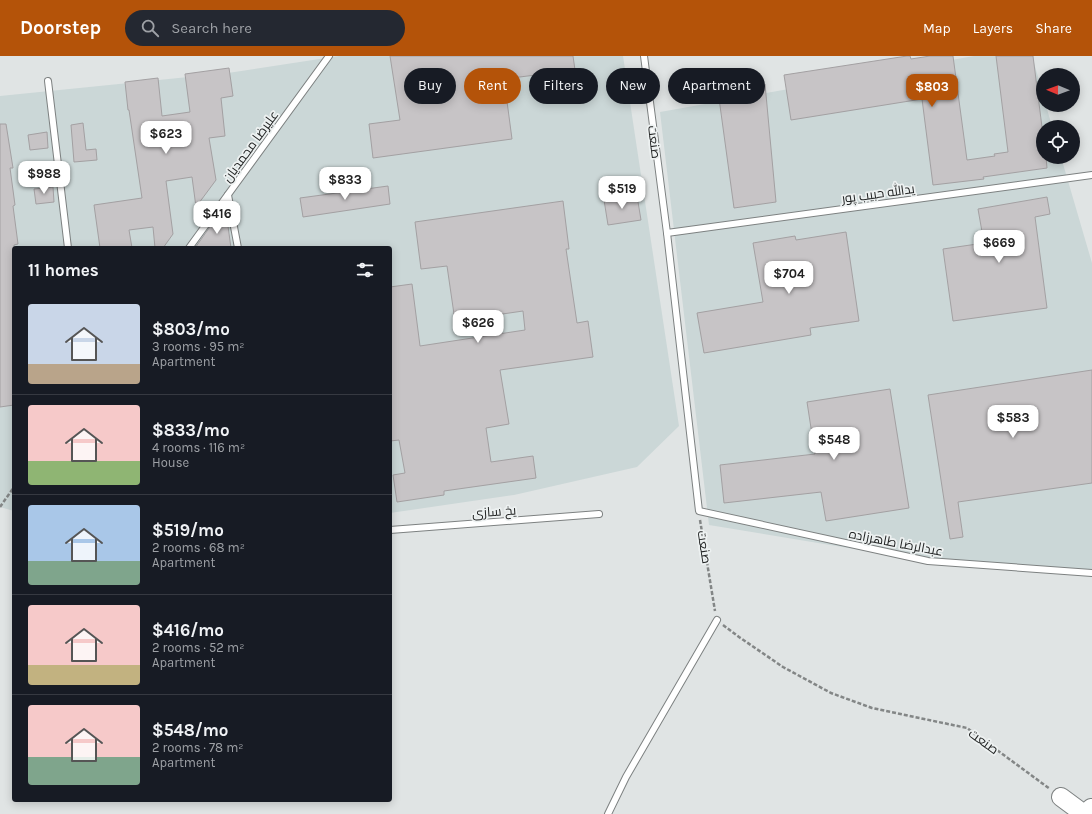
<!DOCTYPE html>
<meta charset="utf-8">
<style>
:root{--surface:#171b24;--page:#242831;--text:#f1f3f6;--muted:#9ea1a6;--line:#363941;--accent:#b45309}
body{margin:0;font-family:Karla,Cairo,sans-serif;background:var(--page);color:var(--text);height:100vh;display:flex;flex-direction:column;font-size:15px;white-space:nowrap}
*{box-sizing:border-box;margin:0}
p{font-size:13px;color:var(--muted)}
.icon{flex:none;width:22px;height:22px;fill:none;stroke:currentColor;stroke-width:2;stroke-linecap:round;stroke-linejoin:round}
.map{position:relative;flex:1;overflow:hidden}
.sheet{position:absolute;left:12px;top:190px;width:380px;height:556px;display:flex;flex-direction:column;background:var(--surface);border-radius:4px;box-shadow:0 2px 10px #0003}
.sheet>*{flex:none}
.top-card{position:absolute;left:404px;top:12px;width:380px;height:36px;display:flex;gap:8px}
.needle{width:26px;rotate:271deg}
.tools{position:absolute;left:1036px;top:12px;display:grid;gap:8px}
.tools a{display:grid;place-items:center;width:44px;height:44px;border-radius:50%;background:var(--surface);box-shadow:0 2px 10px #0003;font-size:20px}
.price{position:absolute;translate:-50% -34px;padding:0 9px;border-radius:8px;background:#fff;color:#222;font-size:13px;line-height:26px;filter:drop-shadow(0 1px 2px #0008)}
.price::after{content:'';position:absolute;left:50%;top:24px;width:12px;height:9px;margin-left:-6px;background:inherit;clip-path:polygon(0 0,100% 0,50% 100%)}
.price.selected{background:var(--accent);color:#fff}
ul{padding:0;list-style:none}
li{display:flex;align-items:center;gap:12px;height:100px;padding:0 16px}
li+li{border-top:1px solid var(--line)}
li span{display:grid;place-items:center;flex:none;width:112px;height:80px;border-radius:4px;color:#555}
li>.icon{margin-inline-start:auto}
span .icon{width:48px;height:48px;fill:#fffc;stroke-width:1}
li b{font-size:17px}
h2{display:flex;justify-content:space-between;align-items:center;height:48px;padding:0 16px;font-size:17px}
.pill{padding:0 14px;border-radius:18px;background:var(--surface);box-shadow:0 2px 10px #0003;font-size:14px;line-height:36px}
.pill.selected{background:var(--accent);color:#fff}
header{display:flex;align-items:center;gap:24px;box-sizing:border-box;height:56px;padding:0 20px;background:var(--accent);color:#fff}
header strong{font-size:19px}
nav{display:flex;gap:22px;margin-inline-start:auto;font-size:14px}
.search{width:280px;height:36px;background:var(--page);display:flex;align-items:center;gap:10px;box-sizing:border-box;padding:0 14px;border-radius:22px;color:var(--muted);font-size:15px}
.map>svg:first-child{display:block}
.built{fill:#cbd7d7}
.building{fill:#c7c4c6;stroke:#a3a0a2}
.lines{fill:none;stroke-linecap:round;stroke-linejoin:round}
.lane-casing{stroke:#7d8181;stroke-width:8}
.secondary-casing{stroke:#7d8181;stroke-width:20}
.highway-casing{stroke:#7d8181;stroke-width:24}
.path{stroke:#838686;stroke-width:2.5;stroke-dasharray:4 2;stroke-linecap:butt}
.lane{stroke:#fff;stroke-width:6}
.secondary{stroke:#fff;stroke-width:18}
.highway{stroke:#fff;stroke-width:22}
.labels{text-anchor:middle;stroke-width:3.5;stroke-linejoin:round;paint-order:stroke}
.street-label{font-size:13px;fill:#222424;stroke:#edf1f1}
</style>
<header>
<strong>Doorstep</strong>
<div class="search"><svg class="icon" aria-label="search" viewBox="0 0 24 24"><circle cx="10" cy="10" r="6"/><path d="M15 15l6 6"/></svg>Search here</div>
<nav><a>Map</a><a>Layers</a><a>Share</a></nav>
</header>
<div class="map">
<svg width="1092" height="758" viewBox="0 0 1092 758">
<rect width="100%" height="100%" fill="#e0e4e4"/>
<g class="built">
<polygon points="339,0 623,0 679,370 637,411 514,439 390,457 390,192 14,192 14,455 0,451 0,40 228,17"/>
<polygon points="974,0 1032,0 1043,38 1043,49 1046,49 1052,71 1043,71 1043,101 1061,101 1092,207 1092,517 921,504 709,469 660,56"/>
</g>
<g class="building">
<polygon points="390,0 573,0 575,14 504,23 512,83 373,102 369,68 400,64"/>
<polygon points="907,0 910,0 911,3 930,0 953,0 967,104 995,100 994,98 1008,96 996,0 1033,0 1043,79 1043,101 1046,101 1047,112 983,121 984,123 933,129 922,43 791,64 784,19"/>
<polygon points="229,12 233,40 221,42 225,80 209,82 216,124 196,151 192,121 166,125 173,178 163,192 155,192 153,171 129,174 132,192 100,192 94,149 142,142 129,54 128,54 125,26 158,22 162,60 190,56 185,18"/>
<polygon points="765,28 776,146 734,152 718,35"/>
<polygon points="83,67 86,94 96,93 97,104 74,106 71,69"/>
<polygon points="0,68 6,68 13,112 10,112 15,149 13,150 18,188 14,189 14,349 0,351"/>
<polygon points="47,76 48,92 30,94 28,79"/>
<polygon points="388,130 390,148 303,161 300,142"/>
<polygon points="53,131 54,146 36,148 34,133"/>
<polygon points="637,140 641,164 608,169 604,144"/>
<polygon points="1047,141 1050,158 1035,161 1047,252 953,265 943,193 984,187 978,153"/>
<polygon points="563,145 569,193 566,193 577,267 588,265 593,301 500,314 509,368 486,372 491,406 533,400 536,422 444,435 444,439 397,446 393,419 405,417 399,384 390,385 390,231 412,228 420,290 525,274 523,255 455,265 447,210 421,213 415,166"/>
<polygon points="219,158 227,163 231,192 195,192"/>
<polygon points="846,176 859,265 810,272 811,279 704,297 697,257 763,246 753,187 795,180 796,184"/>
<polygon points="1092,314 1092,427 958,446 963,481 950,483 928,339"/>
<polygon points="890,333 909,452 826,465 821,436 724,447 720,409 815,398 807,346"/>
</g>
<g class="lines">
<defs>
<g id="lane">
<polyline points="644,0 667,177 699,455 928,505 1092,517"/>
<polyline points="48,25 68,192"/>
<polyline points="228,139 238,192"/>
<polyline points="667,177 1092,119"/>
<polyline points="189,192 329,0"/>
<polyline points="390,474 599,458"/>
<polyline points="608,758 626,721 717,564"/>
</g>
<polyline id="secondary" points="1061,741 1084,758"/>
<polyline id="highway" points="1089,758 1092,754"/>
</defs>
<use href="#lane" class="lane-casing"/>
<use href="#secondary" class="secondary-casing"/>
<use href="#highway" class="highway-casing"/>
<g class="path">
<polyline points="0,451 14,431"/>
<polyline points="700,464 715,555"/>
<polyline points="723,569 739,581 783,611 831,637 872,652 967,672 1050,733"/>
</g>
<use href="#lane" class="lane"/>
<use href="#secondary" class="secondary"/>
<use href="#highway" class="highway"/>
</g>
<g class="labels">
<g class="street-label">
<text transform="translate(655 86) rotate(83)" y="5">صنعت</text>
<text transform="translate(250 90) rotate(-54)" y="5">علیرضا محمدیان</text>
<text transform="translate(878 137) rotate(-8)" y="5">یدالله حبیب پور</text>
<text transform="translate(494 455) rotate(-4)" y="5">یخ سازی</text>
<text transform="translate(896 486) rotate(11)" y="5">عبدالرضا طاهرزاده</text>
<text transform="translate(705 491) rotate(81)" y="5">صنعت</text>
<text transform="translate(984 685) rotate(36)" y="5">صنعت</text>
</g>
</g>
</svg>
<div class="tools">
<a><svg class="needle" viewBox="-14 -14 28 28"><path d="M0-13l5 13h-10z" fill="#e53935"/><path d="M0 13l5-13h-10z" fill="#9ea1a6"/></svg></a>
<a><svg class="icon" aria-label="locate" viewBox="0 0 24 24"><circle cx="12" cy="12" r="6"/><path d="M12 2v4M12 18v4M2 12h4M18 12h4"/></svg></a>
</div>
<b class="price selected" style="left:932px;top:52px">$803</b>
<b class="price" style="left:166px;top:99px">$623</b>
<b class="price" style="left:44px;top:139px">$988</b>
<b class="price" style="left:345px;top:145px">$833</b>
<b class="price" style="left:622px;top:154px">$519</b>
<b class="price" style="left:217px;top:179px">$416</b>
<b class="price" style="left:999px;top:208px">$669</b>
<b class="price" style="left:789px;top:239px">$704</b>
<b class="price" style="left:478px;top:288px">$626</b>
<b class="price" style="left:1013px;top:383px">$583</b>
<b class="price" style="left:834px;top:405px">$548</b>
<div class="top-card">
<a class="pill">Buy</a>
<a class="pill selected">Rent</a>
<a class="pill">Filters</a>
<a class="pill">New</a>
<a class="pill">Apartment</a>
</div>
<section class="sheet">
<h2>11 homes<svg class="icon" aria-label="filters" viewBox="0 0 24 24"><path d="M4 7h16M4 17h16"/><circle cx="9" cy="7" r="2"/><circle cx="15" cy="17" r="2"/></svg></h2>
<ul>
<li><span style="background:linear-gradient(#c9d6e8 75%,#b9a48a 0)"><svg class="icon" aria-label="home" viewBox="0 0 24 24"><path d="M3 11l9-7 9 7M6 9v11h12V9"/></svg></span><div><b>$803/mo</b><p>3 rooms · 95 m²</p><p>Apartment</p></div></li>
<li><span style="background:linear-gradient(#f6c9c9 70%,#8fb573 0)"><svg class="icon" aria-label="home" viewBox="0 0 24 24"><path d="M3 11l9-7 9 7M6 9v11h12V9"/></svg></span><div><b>$833/mo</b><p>4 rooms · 116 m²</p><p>House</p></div></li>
<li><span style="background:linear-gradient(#a9c7e8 70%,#7fa58c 0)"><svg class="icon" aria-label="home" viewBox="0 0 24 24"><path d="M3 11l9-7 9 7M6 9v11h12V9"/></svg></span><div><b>$519/mo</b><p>2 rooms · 68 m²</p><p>Apartment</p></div></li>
<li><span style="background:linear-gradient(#f6c9c9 75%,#c2b280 0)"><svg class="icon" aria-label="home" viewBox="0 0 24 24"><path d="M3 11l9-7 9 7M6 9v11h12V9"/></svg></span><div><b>$416/mo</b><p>2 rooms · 52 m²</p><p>Apartment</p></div></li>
<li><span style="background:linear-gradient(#f6c9c9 65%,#7fa58c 0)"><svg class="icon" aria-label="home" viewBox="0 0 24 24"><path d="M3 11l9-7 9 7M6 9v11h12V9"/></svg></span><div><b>$548/mo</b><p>2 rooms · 78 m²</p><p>Apartment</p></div></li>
</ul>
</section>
</div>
